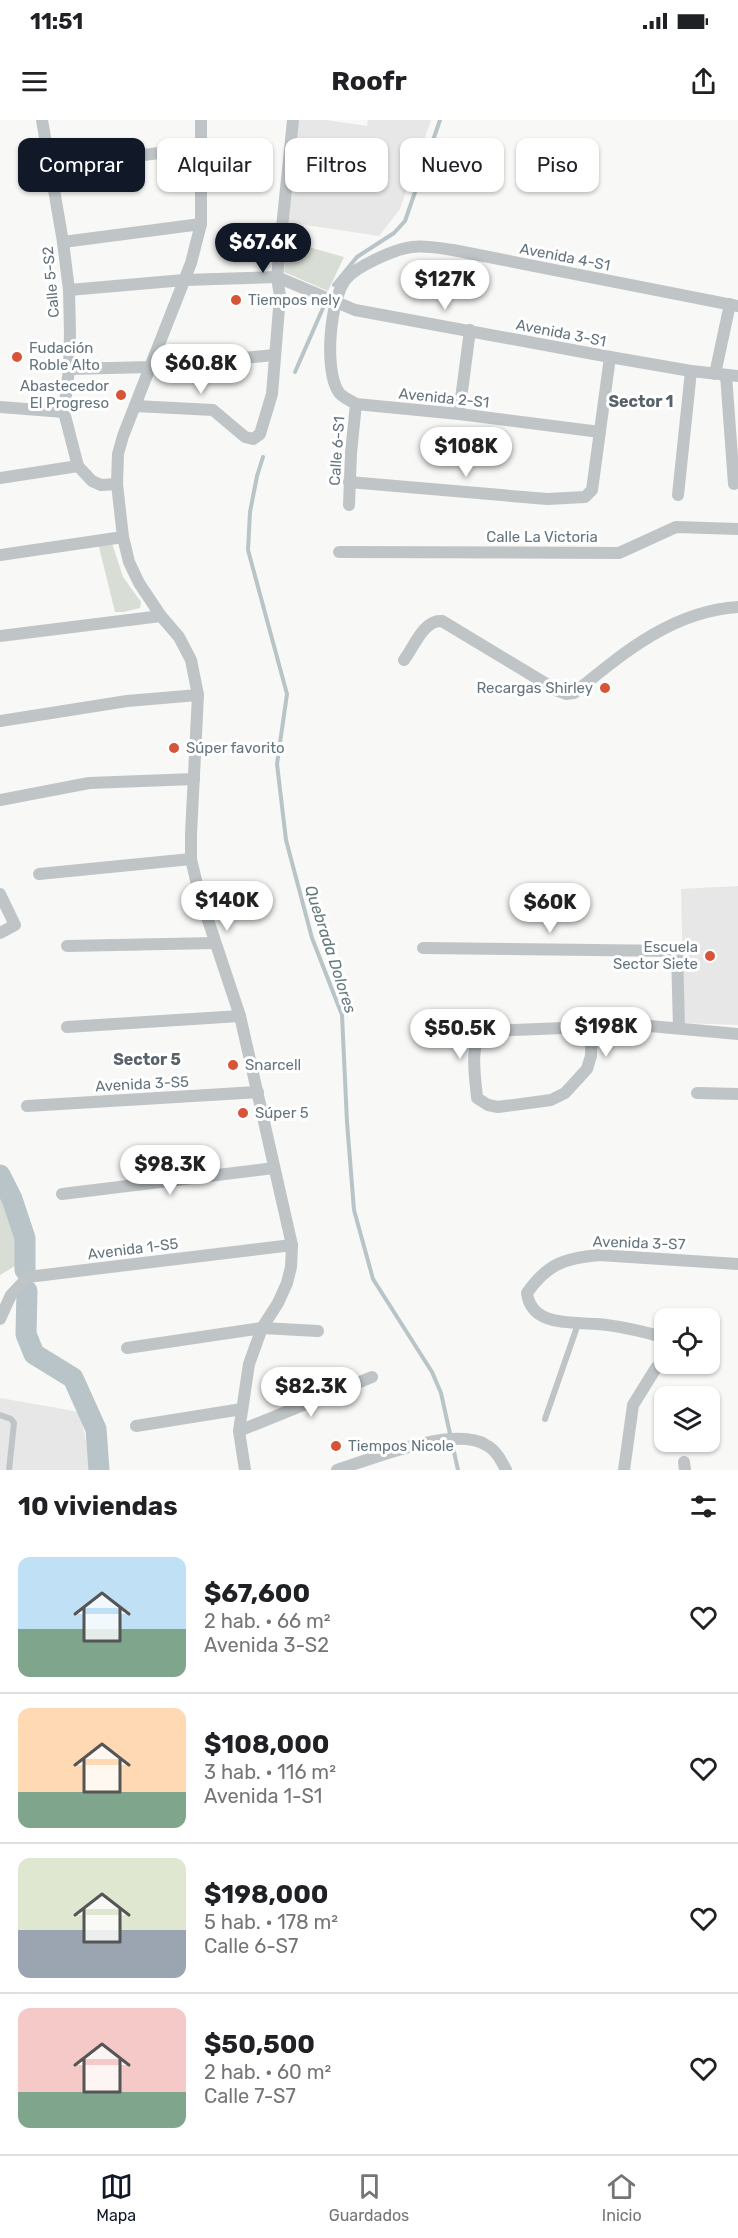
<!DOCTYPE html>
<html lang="es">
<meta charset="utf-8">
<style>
:root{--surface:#fff;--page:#f6f6f6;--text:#202124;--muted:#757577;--line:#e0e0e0;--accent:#111827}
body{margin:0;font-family:Rubik,sans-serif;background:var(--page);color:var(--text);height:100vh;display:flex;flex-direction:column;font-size:22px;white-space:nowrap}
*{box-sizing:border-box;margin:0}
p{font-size:20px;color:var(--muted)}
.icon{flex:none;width:33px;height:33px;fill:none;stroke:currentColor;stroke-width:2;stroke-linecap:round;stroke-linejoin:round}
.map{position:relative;height:1350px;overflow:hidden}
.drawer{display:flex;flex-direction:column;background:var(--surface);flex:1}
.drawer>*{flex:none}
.hud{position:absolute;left:18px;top:18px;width:702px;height:54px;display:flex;gap:12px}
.buttons{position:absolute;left:654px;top:1188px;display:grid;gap:12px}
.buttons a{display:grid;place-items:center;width:66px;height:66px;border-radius:12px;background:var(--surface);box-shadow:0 2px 4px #0004;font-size:30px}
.price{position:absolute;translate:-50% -51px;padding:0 14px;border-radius:21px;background:#fff;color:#222;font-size:20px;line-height:39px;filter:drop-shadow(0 2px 3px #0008)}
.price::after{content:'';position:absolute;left:50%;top:36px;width:18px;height:14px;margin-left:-9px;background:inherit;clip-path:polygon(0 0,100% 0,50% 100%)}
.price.on{background:var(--accent);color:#fff}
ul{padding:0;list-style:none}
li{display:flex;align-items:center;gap:18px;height:150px;padding:0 18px}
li+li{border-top:2px solid var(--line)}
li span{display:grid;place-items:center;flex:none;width:168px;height:120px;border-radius:12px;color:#555}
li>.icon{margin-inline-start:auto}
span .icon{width:72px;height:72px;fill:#fffc;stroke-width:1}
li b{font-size:26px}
h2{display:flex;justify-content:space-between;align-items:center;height:72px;padding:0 18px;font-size:26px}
.tag{padding:0 21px;border-radius:12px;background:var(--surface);box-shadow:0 2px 4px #0004;font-size:21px;line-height:54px}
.tag.on{background:var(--accent);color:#fff}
.status{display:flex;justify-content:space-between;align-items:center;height:42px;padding:0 30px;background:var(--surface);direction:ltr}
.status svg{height:16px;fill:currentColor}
header{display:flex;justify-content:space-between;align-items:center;height:78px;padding:0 18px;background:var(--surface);font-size:27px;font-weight:700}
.dock{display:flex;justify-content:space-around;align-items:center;height:84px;border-top:2px solid var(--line);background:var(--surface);font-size:16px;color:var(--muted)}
.dock a{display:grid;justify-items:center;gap:3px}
.dock .on{color:var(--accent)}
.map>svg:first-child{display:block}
.built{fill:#e6e7e6}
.green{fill:#d8ddd5}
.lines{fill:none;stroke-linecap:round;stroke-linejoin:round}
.stream{stroke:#b8c4c7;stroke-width:4}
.river{stroke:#b8c4c7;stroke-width:21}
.lane{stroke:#bfc4c7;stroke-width:6}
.street{stroke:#bfc4c7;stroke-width:12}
.poi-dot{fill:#d75437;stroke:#fff;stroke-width:2}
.labels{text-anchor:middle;stroke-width:6;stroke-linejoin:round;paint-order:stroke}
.street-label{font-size:15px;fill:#65757e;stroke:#fff}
.poi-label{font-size:15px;fill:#65757e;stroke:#fff;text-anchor:start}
.neighbourhood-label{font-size:16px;font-weight:bold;fill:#57626a;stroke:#fff}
.water-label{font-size:16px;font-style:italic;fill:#657a7f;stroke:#fff}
</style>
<div class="status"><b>11:51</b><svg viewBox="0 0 49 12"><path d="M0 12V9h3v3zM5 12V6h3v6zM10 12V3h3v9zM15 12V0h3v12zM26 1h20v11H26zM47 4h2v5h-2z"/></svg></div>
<header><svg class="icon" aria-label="menu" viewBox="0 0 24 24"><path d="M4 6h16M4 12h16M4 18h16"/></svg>Roofr<svg class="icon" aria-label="share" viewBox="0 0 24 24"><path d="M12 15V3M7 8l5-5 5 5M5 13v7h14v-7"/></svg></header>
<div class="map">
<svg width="738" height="1350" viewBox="0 0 738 1350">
<rect width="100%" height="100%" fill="#f8f8f6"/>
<g class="built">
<polygon points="298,0 326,0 367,6 368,0 431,0 400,89 379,116 286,102"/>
<polygon points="738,766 738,905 684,903 681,769"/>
<polygon points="0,1278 80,1292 92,1350 0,1350"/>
</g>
<g class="green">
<polygon points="287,121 344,137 328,171 284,152"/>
<polygon points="111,420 123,457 141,482 140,488 123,492 115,492 98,423"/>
<polygon points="0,1071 16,1115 20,1143 0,1155"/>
</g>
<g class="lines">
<g class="stream">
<polyline points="334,165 357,137 394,113 405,101 440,0"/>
<polyline points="295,252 323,188"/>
<polyline points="263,337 257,356 250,392 248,430 287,574 277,644 286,720 312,818 342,895 347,1002 354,1090 373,1159 432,1252 441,1273 458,1350"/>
</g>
<g class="river">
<polyline points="0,1055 12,1079 25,1118 25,1150"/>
<polyline points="27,1171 26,1214 34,1234 73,1258 96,1309 99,1350"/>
</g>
<g class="lane">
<polyline points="0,1295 11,1299 14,1303 9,1350"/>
<polyline points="545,1299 578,1204"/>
</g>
<g class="street">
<polyline points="42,0 63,122 69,170 70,213 69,249 64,292 78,346 92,361 101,365 117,364"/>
<polyline points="201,0 201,104 191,143 123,316 118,334 117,364 123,417 129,442 139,463 161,496 179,517 191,540 198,575 191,714 191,739 199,773 240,896 292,1125 291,1147 287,1163 278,1183 262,1208 249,1244 239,1311 245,1350"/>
<polyline points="50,48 202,27"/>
<polyline points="63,122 201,104"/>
<polyline points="69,170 184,160 277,157 355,190 610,237 691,251 738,256"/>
<polyline points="69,249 150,247 274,235"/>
<polyline points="715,254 730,184"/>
<polyline points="726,255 734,364"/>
<polyline points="356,284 459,294 600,312"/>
<polyline points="135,286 213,290 245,317 253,319 260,314 272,274 280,176 277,157 293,0"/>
<polyline points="0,287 64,292"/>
<polyline points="459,294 470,210"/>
<polyline points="0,358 78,346"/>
<polyline points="349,362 547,379 585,377 592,370 610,237"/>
<polyline points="678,375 691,251"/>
<path d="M349 385 351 333 356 284C350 280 341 277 338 271 324 249 330 179 346 159 357 146 395 129 412 127 425 125 439 128 453 130L738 186"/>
<polyline points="339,432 619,433 676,407 738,409"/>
<polyline points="0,435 123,417"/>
<polyline points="0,516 161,496"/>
<path d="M404 540C414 527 424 499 442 501L558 571 566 574 574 573C622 534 672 491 738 487"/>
<polyline points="0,601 127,581 198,575"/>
<polyline points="0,680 89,663 194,659"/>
<polyline points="39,754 191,739"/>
<polyline points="0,774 15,805 0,813"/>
<polyline points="67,826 215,823"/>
<polyline points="423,828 677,831 679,908"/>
<path d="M592 905 591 936 587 949 565 973 551 980 498 987 488 985 477 978C476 961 467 918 487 911L639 905 738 914"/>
<polyline points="67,907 240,896"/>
<polyline points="697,973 738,974"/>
<polyline points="27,986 258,972"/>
<polyline points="62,1074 274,1048"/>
<polyline points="0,1199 11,1175 28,1157 292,1125"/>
<path d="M664 1218C648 1212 614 1205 596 1204 570 1202 531 1206 527 1173 547 1144 565 1138 599 1135L738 1144"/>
<polyline points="127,1228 262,1208 318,1211"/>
<polyline points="136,1306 242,1289"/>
<polyline points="239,1311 372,1257"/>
<polyline points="684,1342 685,1350"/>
<path d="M337 1350C371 1339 454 1305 486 1325 496 1330 501 1340 506 1350"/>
<polyline points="624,1350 633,1285 656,1248 664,1239"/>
</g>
</g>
<g class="poi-dot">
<circle cx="236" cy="180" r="6"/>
<circle cx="17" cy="237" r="6"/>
<circle cx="121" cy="275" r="6"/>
<circle cx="605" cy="568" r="6"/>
<circle cx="174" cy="628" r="6"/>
<circle cx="710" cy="836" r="6"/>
<circle cx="233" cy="945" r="6"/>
<circle cx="243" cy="993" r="6"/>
<circle cx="336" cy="1326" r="6"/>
</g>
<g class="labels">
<g class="street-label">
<text transform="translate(565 137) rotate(11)" y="5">Avenida 4-S1</text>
<text transform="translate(51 162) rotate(-95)" y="5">Calle 5-S2</text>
<text transform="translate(561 213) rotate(11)" y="5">Avenida 3-S1</text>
<text transform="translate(444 278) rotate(6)" y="5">Avenida 2-S1</text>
<text transform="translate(337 331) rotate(-86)" y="5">Calle 6-S1</text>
<text x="542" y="422">Calle La Victoria</text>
<text transform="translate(142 964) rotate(-3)" y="5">Avenida 3-S5</text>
<text transform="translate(639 1123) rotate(2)" y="5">Avenida 3-S7</text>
<text transform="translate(133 1129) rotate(-7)" y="5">Avenida 1-S5</text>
</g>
<g class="poi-label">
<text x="248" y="185">Tiempos nely</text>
<text x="29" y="233">Fudación<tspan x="29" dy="17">Roble Alto</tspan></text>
<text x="109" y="271" text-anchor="end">Abastecedor<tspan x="109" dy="17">El Progreso</tspan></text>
<text x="593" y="573" text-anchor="end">Recargas Shirley</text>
<text x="186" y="633">Súper favorito</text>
<text x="698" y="832" text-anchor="end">Escuela<tspan x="698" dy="17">Sector Siete</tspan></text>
<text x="245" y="950">Snarcell</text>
<text x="255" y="998">Súper 5</text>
<text x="348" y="1331">Tiempos Nicole</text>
</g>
<g class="neighbourhood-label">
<text x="641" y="287">Sector 1</text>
<text x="147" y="945">Sector 5</text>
</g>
<g class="water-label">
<text transform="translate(331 829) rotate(72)" y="6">Quebrada Dolores</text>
</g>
</g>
</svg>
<div class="buttons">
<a><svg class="icon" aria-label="locate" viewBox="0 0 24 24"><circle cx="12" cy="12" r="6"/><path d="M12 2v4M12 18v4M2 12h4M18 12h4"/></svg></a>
<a><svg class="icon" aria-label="layers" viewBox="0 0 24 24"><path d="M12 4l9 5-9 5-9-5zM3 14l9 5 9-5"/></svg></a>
</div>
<b class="price on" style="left:263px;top:154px">$67.6K</b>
<b class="price" style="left:445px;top:191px">$127K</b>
<b class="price" style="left:201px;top:275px">$60.8K</b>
<b class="price" style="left:466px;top:358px">$108K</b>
<b class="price" style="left:227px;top:812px">$140K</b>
<b class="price" style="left:550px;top:814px">$60K</b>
<b class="price" style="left:606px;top:938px">$198K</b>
<b class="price" style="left:460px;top:940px">$50.5K</b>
<b class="price" style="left:170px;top:1076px">$98.3K</b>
<b class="price" style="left:311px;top:1298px">$82.3K</b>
<div class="hud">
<a class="tag on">Comprar</a>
<a class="tag">Alquilar</a>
<a class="tag">Filtros</a>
<a class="tag">Nuevo</a>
<a class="tag">Piso</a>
</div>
</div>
<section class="drawer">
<h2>10 viviendas<svg class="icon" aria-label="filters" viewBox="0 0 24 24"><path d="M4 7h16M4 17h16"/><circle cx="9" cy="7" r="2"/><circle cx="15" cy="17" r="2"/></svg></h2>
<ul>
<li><span style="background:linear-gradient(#bfe0f5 60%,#7fa58c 0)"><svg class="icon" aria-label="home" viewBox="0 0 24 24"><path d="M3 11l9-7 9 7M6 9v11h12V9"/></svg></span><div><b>$67,600</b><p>2 hab. · 66 m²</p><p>Avenida 3-S2</p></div><svg class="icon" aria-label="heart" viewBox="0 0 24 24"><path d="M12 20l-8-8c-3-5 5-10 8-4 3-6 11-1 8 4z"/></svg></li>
<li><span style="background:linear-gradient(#ffd9b3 70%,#7fa58c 0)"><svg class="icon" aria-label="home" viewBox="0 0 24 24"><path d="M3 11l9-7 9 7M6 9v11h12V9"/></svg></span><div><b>$108,000</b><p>3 hab. · 116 m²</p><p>Avenida 1-S1</p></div><svg class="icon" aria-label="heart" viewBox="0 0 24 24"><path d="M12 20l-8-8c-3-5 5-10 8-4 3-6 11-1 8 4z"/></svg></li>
<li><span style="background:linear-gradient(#dfe7d0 60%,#9aa5b1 0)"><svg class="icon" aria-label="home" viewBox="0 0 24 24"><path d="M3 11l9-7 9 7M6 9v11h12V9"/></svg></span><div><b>$198,000</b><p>5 hab. · 178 m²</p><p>Calle 6-S7</p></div><svg class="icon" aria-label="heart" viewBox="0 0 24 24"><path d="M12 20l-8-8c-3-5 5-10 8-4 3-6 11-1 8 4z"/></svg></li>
<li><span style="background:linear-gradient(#f6c9c9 70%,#7fa58c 0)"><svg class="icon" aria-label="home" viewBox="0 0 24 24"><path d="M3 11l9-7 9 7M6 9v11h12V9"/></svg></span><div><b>$50,500</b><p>2 hab. · 60 m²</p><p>Calle 7-S7</p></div><svg class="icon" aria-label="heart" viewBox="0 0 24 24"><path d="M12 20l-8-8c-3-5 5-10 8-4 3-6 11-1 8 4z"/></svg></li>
</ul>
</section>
<nav class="dock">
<a class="on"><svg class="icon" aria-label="map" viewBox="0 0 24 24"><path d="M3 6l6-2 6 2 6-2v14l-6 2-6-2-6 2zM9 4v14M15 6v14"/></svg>Mapa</a>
<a><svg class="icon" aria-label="saved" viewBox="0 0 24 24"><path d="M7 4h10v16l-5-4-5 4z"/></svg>Guardados</a>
<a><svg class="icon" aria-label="home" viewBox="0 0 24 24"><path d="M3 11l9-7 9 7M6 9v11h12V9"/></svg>Inicio</a>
</nav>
